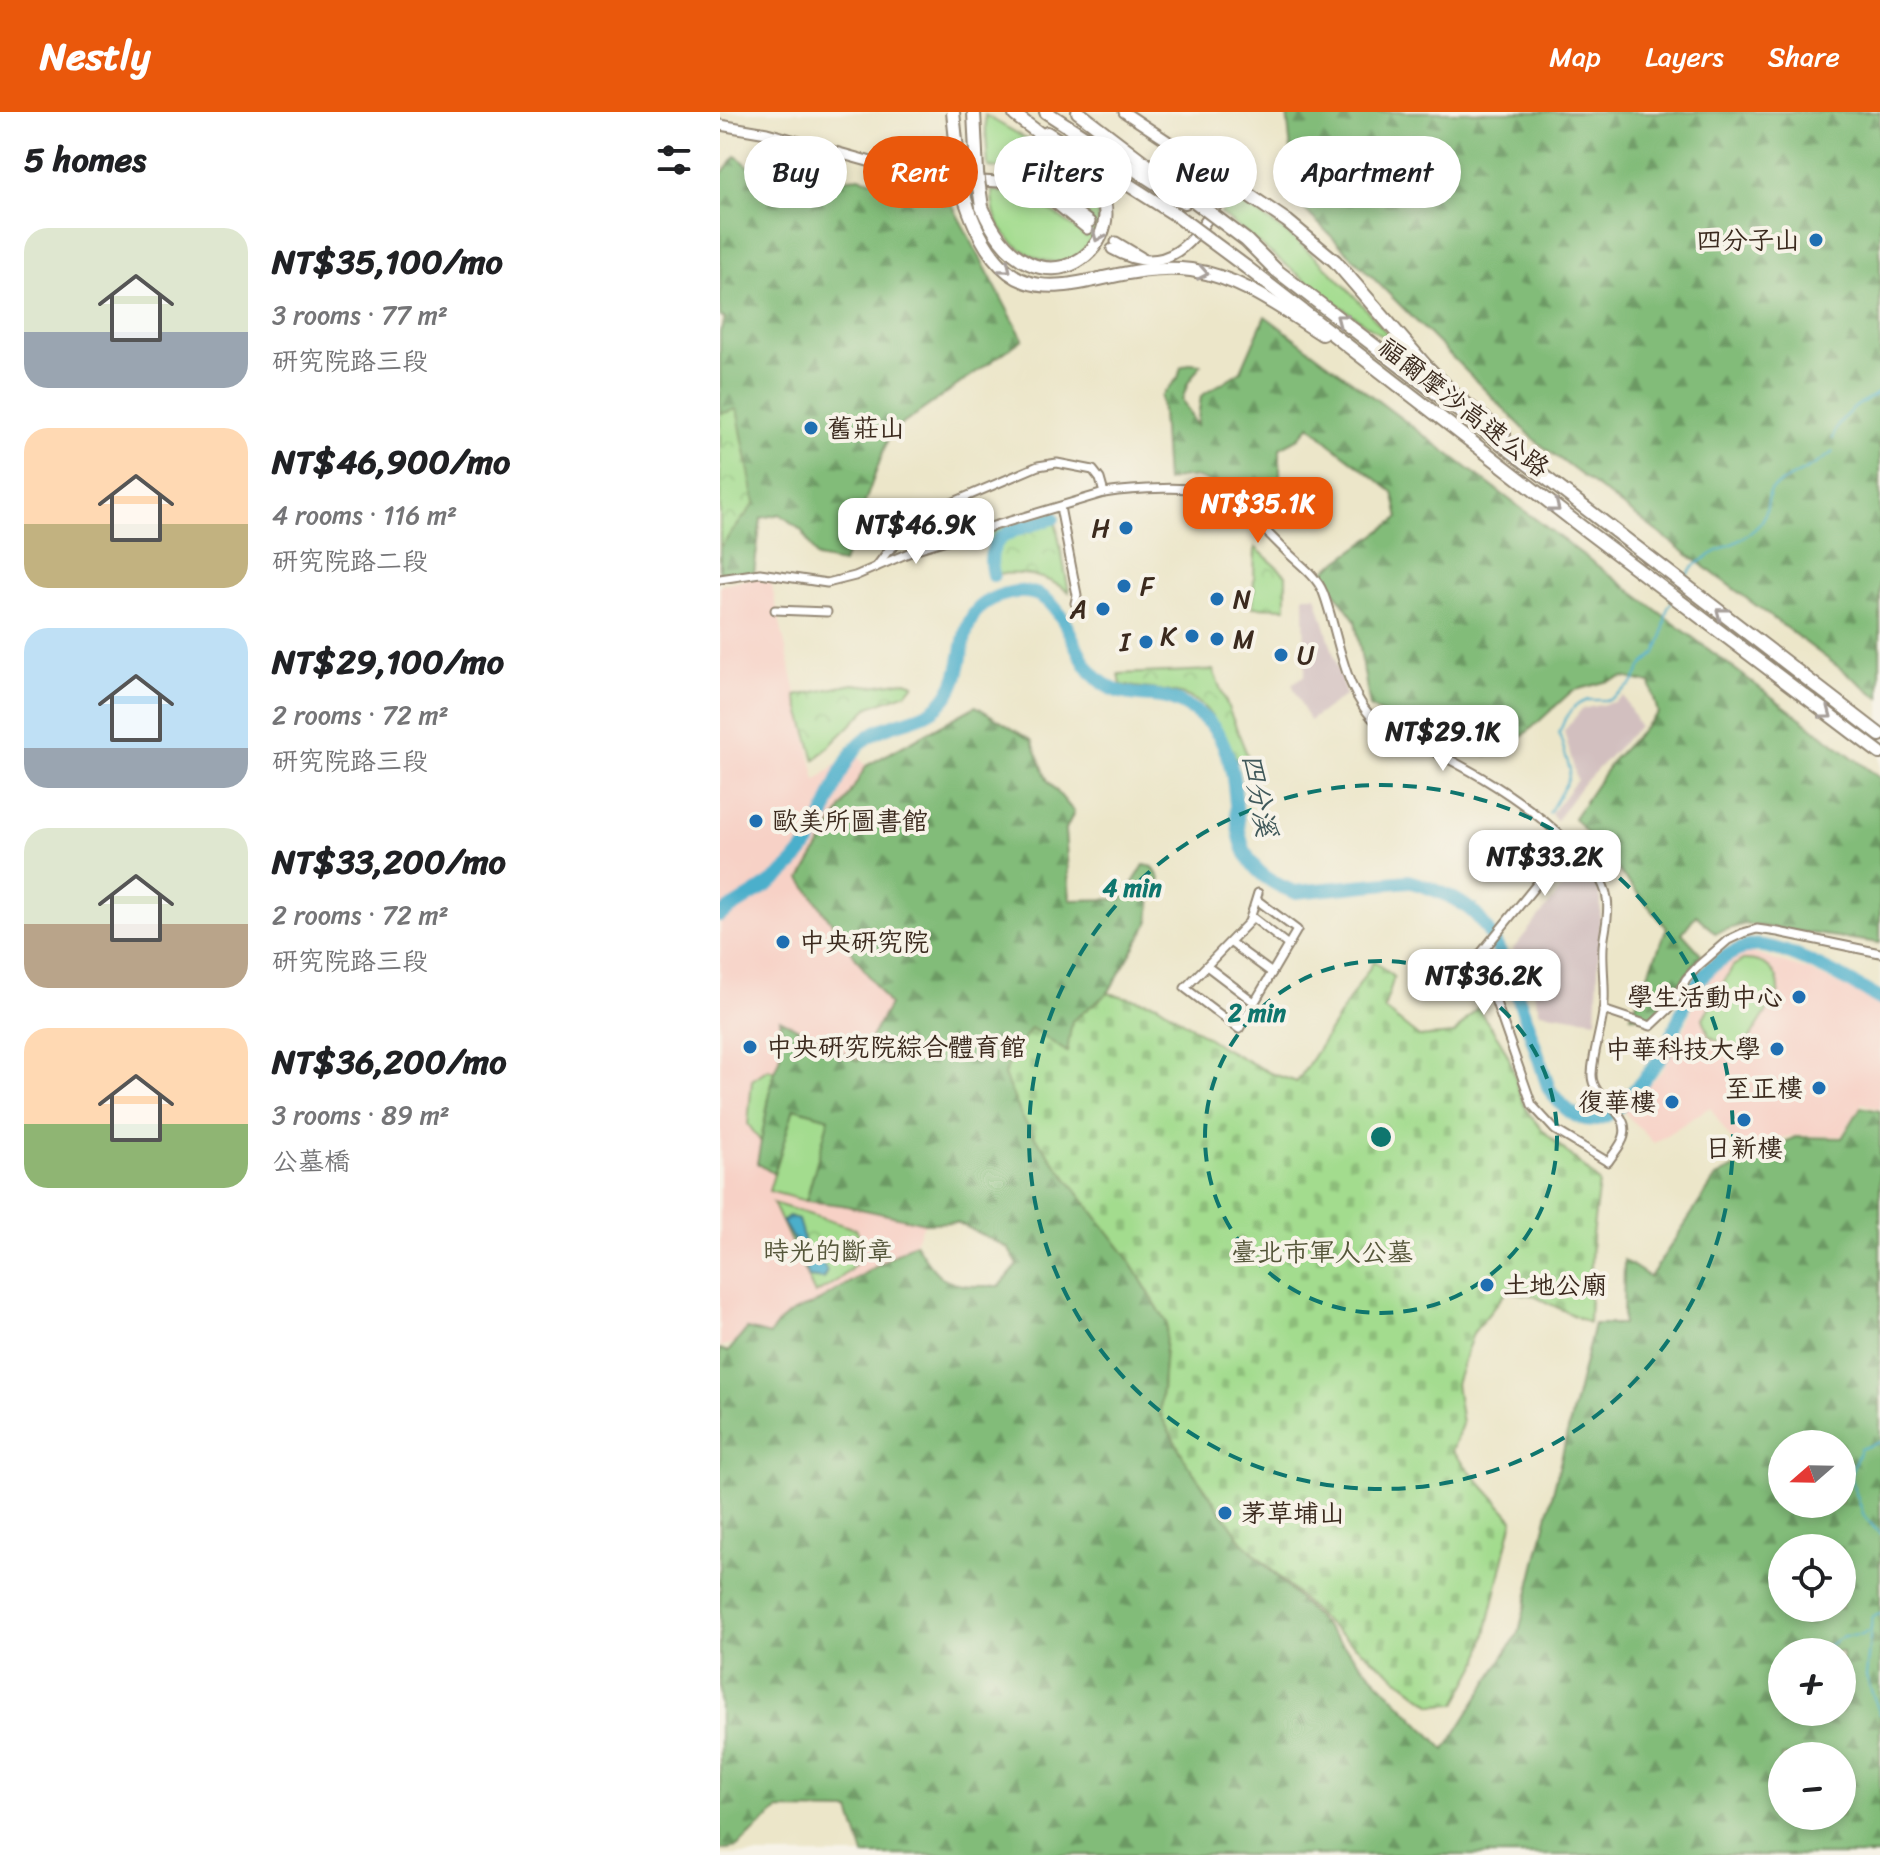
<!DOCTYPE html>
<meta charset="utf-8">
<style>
:root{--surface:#fff;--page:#f2f2f2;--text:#202124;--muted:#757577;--accent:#ea580c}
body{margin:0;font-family:Sriracha,"LXGW WenKai TC",sans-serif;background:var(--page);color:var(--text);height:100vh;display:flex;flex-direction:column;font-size:30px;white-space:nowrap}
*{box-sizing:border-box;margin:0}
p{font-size:26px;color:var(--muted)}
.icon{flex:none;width:44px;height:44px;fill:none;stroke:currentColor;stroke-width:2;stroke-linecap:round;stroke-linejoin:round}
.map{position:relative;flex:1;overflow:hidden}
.panel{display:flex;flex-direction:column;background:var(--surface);width:720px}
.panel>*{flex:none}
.top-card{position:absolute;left:24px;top:24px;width:760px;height:72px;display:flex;gap:16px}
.needle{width:52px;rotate:250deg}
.tools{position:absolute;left:1048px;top:1318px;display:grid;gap:16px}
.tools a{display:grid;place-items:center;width:88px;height:88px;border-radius:50%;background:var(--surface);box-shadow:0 4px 12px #0003;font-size:40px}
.price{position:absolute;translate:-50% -68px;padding:0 18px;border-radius:16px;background:#fff;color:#222;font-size:26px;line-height:52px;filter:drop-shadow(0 2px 4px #0008)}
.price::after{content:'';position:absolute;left:50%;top:48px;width:24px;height:18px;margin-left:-12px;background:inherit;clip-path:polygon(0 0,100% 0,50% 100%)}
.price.selected{background:var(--accent);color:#fff}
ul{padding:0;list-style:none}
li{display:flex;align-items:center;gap:24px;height:200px;padding:0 24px}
li span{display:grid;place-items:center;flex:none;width:224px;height:160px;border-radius:24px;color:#555}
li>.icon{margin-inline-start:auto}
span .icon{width:96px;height:96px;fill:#fffc;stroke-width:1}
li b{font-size:34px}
h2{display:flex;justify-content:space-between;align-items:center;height:96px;padding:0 24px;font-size:34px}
.chip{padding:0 28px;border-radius:36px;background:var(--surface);box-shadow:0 4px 12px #0003;font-size:28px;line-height:72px}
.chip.selected{background:var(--accent);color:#fff}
header{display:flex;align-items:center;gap:48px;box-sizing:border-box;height:112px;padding:0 40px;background:var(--accent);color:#fff}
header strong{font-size:38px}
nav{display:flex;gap:44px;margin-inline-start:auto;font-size:28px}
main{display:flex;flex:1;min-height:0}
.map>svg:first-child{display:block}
.built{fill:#f7d1c6}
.industrial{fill:#d2bfbf}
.green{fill:#a3dc8e;stroke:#6f8356;stroke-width:2}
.forest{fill:url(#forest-firs);stroke:#5e734c;stroke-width:2;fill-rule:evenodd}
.cemetery{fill:url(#cemetery-stones);stroke:#6f8356;stroke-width:2}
.park{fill:url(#park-crowns);stroke:#6f8356;stroke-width:2}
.water{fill:url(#water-waves);stroke:#446c74;stroke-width:2}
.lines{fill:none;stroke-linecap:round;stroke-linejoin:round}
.stream{stroke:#4cafcb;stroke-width:2}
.river{stroke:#4cafcb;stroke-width:14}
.street-casing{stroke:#948874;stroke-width:11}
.secondary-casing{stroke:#948874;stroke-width:13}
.highway-casing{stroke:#948874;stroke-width:16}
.street{stroke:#fff;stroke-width:7}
.secondary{stroke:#fff;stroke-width:9}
.highway{stroke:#fff;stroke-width:12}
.highway-bridge-casing{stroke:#948874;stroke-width:16;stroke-linecap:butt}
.highway-bridge{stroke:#fff;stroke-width:12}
.oneway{stroke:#a79f9a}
.ring{fill:none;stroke:#0f766e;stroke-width:4;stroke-dasharray:14 10}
.poi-dot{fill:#1f6fb2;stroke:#f7f3e8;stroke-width:3}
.labels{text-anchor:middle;stroke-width:8;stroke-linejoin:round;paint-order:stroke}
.poi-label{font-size:26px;fill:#3b2a1e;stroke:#f7f3e8;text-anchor:start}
.street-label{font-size:26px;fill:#3b2a1e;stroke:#f7f3e8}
.park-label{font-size:26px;fill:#55563a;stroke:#f7f3e8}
.water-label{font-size:28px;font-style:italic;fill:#41595b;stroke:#f7f3e8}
.centre{fill:#0f766e;stroke:#f7f3e8;stroke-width:4}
.ring-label{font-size:24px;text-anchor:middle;font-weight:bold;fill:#0f766e;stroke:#f7f3e8;stroke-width:8;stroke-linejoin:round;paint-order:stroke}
</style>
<header>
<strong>Nestly</strong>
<nav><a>Map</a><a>Layers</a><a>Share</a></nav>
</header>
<main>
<section class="panel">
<h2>5 homes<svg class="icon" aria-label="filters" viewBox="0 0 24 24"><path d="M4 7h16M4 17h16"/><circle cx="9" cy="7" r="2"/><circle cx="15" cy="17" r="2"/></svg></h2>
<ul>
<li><span style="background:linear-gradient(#dfe7d0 65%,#9aa5b1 0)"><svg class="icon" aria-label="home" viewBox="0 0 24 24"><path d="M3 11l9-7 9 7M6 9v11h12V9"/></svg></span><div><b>NT$35,100/mo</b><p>3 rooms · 77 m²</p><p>研究院路三段</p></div></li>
<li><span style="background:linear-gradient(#ffd9b3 60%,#c2b280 0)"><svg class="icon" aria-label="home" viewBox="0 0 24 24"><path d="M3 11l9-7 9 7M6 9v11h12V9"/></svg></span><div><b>NT$46,900/mo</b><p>4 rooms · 116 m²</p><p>研究院路二段</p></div></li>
<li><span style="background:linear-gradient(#bfe0f5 75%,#9aa5b1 0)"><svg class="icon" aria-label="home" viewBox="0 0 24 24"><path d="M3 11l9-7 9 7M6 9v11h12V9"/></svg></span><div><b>NT$29,100/mo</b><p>2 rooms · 72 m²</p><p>研究院路三段</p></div></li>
<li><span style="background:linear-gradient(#dfe7d0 60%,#b9a48a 0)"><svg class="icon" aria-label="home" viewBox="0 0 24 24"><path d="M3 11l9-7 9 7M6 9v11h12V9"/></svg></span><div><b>NT$33,200/mo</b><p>2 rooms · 72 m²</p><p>研究院路三段</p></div></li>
<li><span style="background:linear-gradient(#ffd9b3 60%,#8fb573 0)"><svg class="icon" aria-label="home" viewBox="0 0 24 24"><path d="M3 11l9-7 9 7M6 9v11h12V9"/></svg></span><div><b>NT$36,200/mo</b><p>3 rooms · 89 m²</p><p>公墓橋</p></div></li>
</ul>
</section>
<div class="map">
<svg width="1160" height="1743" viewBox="0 0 1160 1743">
<defs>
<pattern id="forest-firs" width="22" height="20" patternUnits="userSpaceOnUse" patternTransform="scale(2)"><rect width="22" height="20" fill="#82bc79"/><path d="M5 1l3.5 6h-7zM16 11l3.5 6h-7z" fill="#6c9963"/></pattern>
<pattern id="cemetery-stones" width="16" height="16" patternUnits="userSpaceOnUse" patternTransform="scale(2)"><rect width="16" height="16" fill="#a3dc8e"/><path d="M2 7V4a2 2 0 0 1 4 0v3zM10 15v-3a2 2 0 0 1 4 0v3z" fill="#8dbd7a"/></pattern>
<pattern id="park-crowns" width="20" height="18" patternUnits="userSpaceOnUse" patternTransform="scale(2)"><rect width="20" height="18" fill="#a3dc8e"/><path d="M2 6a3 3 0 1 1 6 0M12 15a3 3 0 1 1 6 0" fill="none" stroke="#8dbd7a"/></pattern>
<pattern id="water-waves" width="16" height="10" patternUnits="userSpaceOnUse" patternTransform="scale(2)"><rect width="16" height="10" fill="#4cafcb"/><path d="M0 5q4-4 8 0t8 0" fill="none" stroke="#408fa4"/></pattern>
</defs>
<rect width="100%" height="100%" fill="#f7f3e8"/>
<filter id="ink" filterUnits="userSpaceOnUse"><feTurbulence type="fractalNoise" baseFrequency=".0125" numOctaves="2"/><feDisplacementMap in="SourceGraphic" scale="16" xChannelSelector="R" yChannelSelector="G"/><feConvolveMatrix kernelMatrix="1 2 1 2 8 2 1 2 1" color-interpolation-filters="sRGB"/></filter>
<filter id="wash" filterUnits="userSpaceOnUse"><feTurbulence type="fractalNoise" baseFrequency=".006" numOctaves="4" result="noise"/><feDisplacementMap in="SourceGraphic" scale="32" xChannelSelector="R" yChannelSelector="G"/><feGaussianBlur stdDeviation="1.8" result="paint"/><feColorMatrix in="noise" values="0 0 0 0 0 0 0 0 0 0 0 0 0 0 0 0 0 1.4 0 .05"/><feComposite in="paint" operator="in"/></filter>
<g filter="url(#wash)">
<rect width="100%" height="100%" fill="#ece6c9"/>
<g class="built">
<polygon points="49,462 96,669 133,639 146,654 81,767 257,1015 194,1131 92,1193 78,1199 55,1219 0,1235 0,473"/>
<polygon points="1028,840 1090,859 1146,885 1160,895 1160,997 1142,991 1121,1024 1077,1023 1056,1027 1027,1042 1012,1029 990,995 934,1031 903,999 942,959 965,916 978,882 992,864 1004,852"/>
</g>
<g class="industrial">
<polygon points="584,484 596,484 626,583 589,609 572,572 585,563"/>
<polygon points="903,584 919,614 861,674 836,709 831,702 857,668 844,619 862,597 894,590"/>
<polygon points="861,753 874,769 881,787 876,908 820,900 809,865 793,837"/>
</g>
<g class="green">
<path d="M265 3C297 22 338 41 362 69 383 92 386 126 358 144 331 162 292 137 279 113 273 102 272 90 272 78L305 85 326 95 366 125 373 110C343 74 314 60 268 55Z"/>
<path d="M512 85C530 96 548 108 565 120 609 153 645 195 680 237L598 178 501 102Z"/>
<path d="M1023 848C1043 847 1060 858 1059 880L1028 929C1015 942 1003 931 989 924L983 906 1013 854Z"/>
<polygon points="48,957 54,959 41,1030 28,1012 32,968"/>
<polygon points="74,995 110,1006 86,1089 49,1079"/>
</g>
<g class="forest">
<polygon points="567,0 1160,0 1160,586 817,330 576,89"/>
<polygon points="16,44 55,74 139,65 230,89 303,227 170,321 123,451 97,446 82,419 60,402 41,406 34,461 0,462 0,220 5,206 0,204 0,63"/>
<path d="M545 204 1160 666V831L1025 812 995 821 976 803 962 821 982 843 930 907 911 904 947 816 854 706 893 648 938 601 930 571 903 565 852 579 803 624 767 643 730 615 697 621 650 595 635 508 601 461 679 406 673 380 609 331 590 313 579 326 560 336V383C546 382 528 384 514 380 484 370 481 359 446 369L441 284 458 266 461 255 471 251 481 252 468 271 462 288 477 314 481 284 521 259Z"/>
<path d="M256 594 312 629 328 669 354 700 345 719 350 788 403 787 424 753 433 755 440 767 431 786 429 810 388 881 352 909 348 940 313 1022 407 1144 447 1211 440 1302 467 1351 523 1430 725 1638 799 1520 874 1212H903L904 1148 930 1165 996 1065 1075 1025 1122 1026 1141 995 1160 999V1743H144L130 1699 58 1698 17 1735 0 1738V1237L8 1240 27 1217 50 1223C58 1207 75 1198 92 1193L195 1131C223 1176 229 1174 280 1174L298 1153 288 1136 237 1110 205 1111 122 1093 86 1089 109 1006 74 996 54 1062 37 1051 54 959C63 942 63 926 60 907L138 949 169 893 81 767 146 654ZM1062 1332H1122V1392H1062ZM1062 1436H1122V1496H1062ZM1062 1540H1122V1600H1062ZM1062 1644H1122V1704H1062Z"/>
</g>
<path class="cemetery" d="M654 849 674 865 664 897 699 925 734 922 757 896C770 914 785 933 792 954 797 970 799 987 809 1001 828 1029 857 1045 879 1071L872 1123 869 1211 812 1183 787 1179 753 1221 736 1272 742 1312 732 1339 793 1407 760 1547 736 1592 712 1593 605 1510 523 1430 467 1351 440 1302 447 1211 407 1144 313 1022 302 1005 284 963 291 947 311 916 347 940 352 909 388 881 437 892 505 937 550 961 577 970Z"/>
<g class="park">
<polygon points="17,297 35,391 0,435 0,302"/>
<path d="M334 401 349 480C327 464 305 460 279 462L264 420Z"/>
<polygon points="535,435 566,463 566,496 533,495"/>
<path d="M493 558 528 645 517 649C480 576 478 584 401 573L399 562Z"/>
<polygon points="185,569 194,572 187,581 149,595 95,648 76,584 133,572 152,574"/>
<path d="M53 1091 136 1117C156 1148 118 1169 95 1182Z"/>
</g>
<polygon class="water" points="69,1104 78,1108 87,1138 102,1151 107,1159 103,1167 88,1165 81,1141 62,1109"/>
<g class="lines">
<g class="stream">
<path d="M1113 327C1116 305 1141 290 1160 280"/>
<path d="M965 466C981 438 1023 435 1042 409 1047 402 1048 387 1050 378 1070 364 1094 356 1113 340"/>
<polyline points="829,701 848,668 850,658 839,621 845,607 856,593 868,588 889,588 912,572 922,554 936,541 942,526 947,498 952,489"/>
<polyline points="751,798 756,792"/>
<polyline points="1160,1330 1140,1337 1130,1364 1144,1404 1160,1422"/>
<polyline points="1160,1502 1152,1505 1146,1565 1160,1602"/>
<polyline points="1098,1540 1124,1524 1142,1523 1147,1520"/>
</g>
<g class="river">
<path d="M273 463C262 418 300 418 333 406"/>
<path d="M0 803C44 774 71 766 98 716 112 689 117 659 137 635 163 606 199 614 221 591 257 554 224 495 290 481 305 478 318 480 329 490 355 514 355 554 387 574 404 585 427 582 446 586 465 591 489 606 499 624 534 685 490 751 575 780L688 769C709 775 738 786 754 801 787 833 813 932 829 977 862 1024 887 1012 919 973 928 962 938 951 945 939 957 915 964 888 980 867 992 852 1012 838 1031 834 1059 829 1135 872 1160 887"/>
</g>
</g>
</g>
<g filter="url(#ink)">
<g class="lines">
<defs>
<g id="street">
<polyline points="340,395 357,483 355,491"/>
<polyline points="156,455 168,439 189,422 201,404 318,354 337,351 373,358 380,367 384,381"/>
<path d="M0 467 40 461 107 471 135 464 200 436 384 381C410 377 478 372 500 383 525 395 546 420 566 439 578 451 596 463 603 480 620 525 622 580 660 614 731 646 798 680 854 736 868 749 884 768 887 786 890 803 884 819 883 835 882 853 885 872 884 890 883 914 873 938 872 962 871 988 911 998 904 1024 902 1033 893 1042 888 1050L835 1018 812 993 766 862 757 846 850 731"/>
<polyline points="55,498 107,500"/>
<polyline points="532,659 537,656"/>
<polyline points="537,788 577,818 519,917 465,876 529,810 538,781"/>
<polyline points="532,805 568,833"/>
<polyline points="511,831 552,861"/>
<polyline points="488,855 534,890"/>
<polyline points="883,898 931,914 953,893 966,867 978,854 1008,828 1023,821 1037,817 1058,820 1160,841"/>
</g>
<g id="secondary">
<polyline points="0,13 47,21 209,66 296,71 337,86 370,110"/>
<polyline points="336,92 367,117"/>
<polyline points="396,130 421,145"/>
<path d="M392 137C456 173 481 115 511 71L404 0"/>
</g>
<g id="highway">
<polyline points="326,0 465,90"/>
<polyline points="358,0 463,80"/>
<polyline points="327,21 456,103"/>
<polyline points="511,71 567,109 615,149 705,253 736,284 784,322"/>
<path d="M246 90C296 235 372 145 471 158 520 165 561 196 602 222"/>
<path d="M262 95C314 218 425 128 371 66 350 41 320 23 295 3"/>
<polyline points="526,155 859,413 1160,641"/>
<polyline points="556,158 1160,623"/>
</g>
</defs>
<use href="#street" class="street-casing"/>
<use href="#secondary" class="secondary-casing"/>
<use href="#highway" class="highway-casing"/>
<use href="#street" class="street"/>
<use href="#secondary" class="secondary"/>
<use href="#highway" class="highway"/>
<defs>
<g id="highway-bridge">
<polyline points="233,0 240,67 246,90"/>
<polyline points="254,0 257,61 262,95"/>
<polyline points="469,85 526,128 556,158"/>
<polyline points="456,103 526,155"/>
</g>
</defs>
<use href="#highway-bridge" class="highway-bridge-casing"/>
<use href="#highway-bridge" class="highway-bridge"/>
</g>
<defs><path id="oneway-chevron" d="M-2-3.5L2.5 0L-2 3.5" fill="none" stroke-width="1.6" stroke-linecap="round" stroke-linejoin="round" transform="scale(2)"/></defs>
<g class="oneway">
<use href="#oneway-chevron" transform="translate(378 124) rotate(113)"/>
<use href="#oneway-chevron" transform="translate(286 156) rotate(39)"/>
<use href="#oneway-chevron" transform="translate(483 161) rotate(11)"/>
<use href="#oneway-chevron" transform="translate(621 207) rotate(-143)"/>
<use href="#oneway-chevron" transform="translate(835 395) rotate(38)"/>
<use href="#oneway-chevron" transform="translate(1001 501) rotate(-142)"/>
<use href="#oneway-chevron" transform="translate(1107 602) rotate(37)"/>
</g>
</g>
<g class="ring">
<circle cx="661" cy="1025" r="176"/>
<circle cx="661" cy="1025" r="352"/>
</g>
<g class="poi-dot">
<circle cx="1096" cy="128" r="8"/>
<circle cx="91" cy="316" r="8"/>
<circle cx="406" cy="416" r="8"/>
<circle cx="404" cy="474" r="8"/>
<circle cx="497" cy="487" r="8"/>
<circle cx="383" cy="497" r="8"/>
<circle cx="472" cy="524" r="8"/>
<circle cx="497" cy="527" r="8"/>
<circle cx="426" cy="530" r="8"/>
<circle cx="561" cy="543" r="8"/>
<circle cx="36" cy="709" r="8"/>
<circle cx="63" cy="830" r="8"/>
<circle cx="1079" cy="885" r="8"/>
<circle cx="30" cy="935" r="8"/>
<circle cx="1057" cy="937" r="8"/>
<circle cx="1099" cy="976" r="8"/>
<circle cx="952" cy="990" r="8"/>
<circle cx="1024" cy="1008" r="8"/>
<circle cx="767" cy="1173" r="8"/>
<circle cx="505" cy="1401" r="8"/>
</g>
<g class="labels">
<g class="poi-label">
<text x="1080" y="137" text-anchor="end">四分子山</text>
<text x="107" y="325">舊莊山</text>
<text x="390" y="425" text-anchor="end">H</text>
<text x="420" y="483">F</text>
<text x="513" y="496">N</text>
<text x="367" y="506" text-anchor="end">A</text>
<text x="456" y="533" text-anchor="end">K</text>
<text x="513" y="536">M</text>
<text x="410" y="539" text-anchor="end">I</text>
<text x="577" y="552">U</text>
<text x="52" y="718">歐美所圖書館</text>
<text x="79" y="839">中央研究院</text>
<text x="1063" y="894" text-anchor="end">學生活動中心</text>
<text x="46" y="944">中央研究院綜合體育館</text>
<text x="1041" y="946" text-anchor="end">中華科技大學</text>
<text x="1083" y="985" text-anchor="end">至正樓</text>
<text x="936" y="999" text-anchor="end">復華樓</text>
<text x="1024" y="1045" text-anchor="middle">日新樓</text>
<text x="783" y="1182">土地公廟</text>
<text x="521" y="1410">茅草埔山</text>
</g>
<g class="street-label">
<text transform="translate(744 295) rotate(38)" y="9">福爾摩沙高速公路</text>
</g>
<g class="park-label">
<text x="108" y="1148">時光的斷章</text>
<text x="602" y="1149">臺北市軍人公墓</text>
</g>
<g class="water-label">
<text transform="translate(540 683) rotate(79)" y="10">四分溪</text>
</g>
</g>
<circle cx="661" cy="1025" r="12" class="centre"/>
<g class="ring-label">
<text x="412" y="784">4 min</text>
<text x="537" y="909">2 min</text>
</g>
</svg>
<div class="tools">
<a><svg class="needle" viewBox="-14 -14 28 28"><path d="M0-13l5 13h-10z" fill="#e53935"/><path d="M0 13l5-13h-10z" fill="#757577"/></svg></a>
<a><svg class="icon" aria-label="locate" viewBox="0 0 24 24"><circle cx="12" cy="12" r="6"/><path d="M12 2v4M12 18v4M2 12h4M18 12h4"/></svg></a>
<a>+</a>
<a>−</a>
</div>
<b class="price selected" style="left:538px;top:433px">NT$35.1K</b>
<b class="price" style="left:196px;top:454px">NT$46.9K</b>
<b class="price" style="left:723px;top:661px">NT$29.1K</b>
<b class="price" style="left:825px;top:786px">NT$33.2K</b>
<b class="price" style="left:764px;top:905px">NT$36.2K</b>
<div class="top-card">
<a class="chip">Buy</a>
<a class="chip selected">Rent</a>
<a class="chip">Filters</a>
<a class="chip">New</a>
<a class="chip">Apartment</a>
</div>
</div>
</main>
